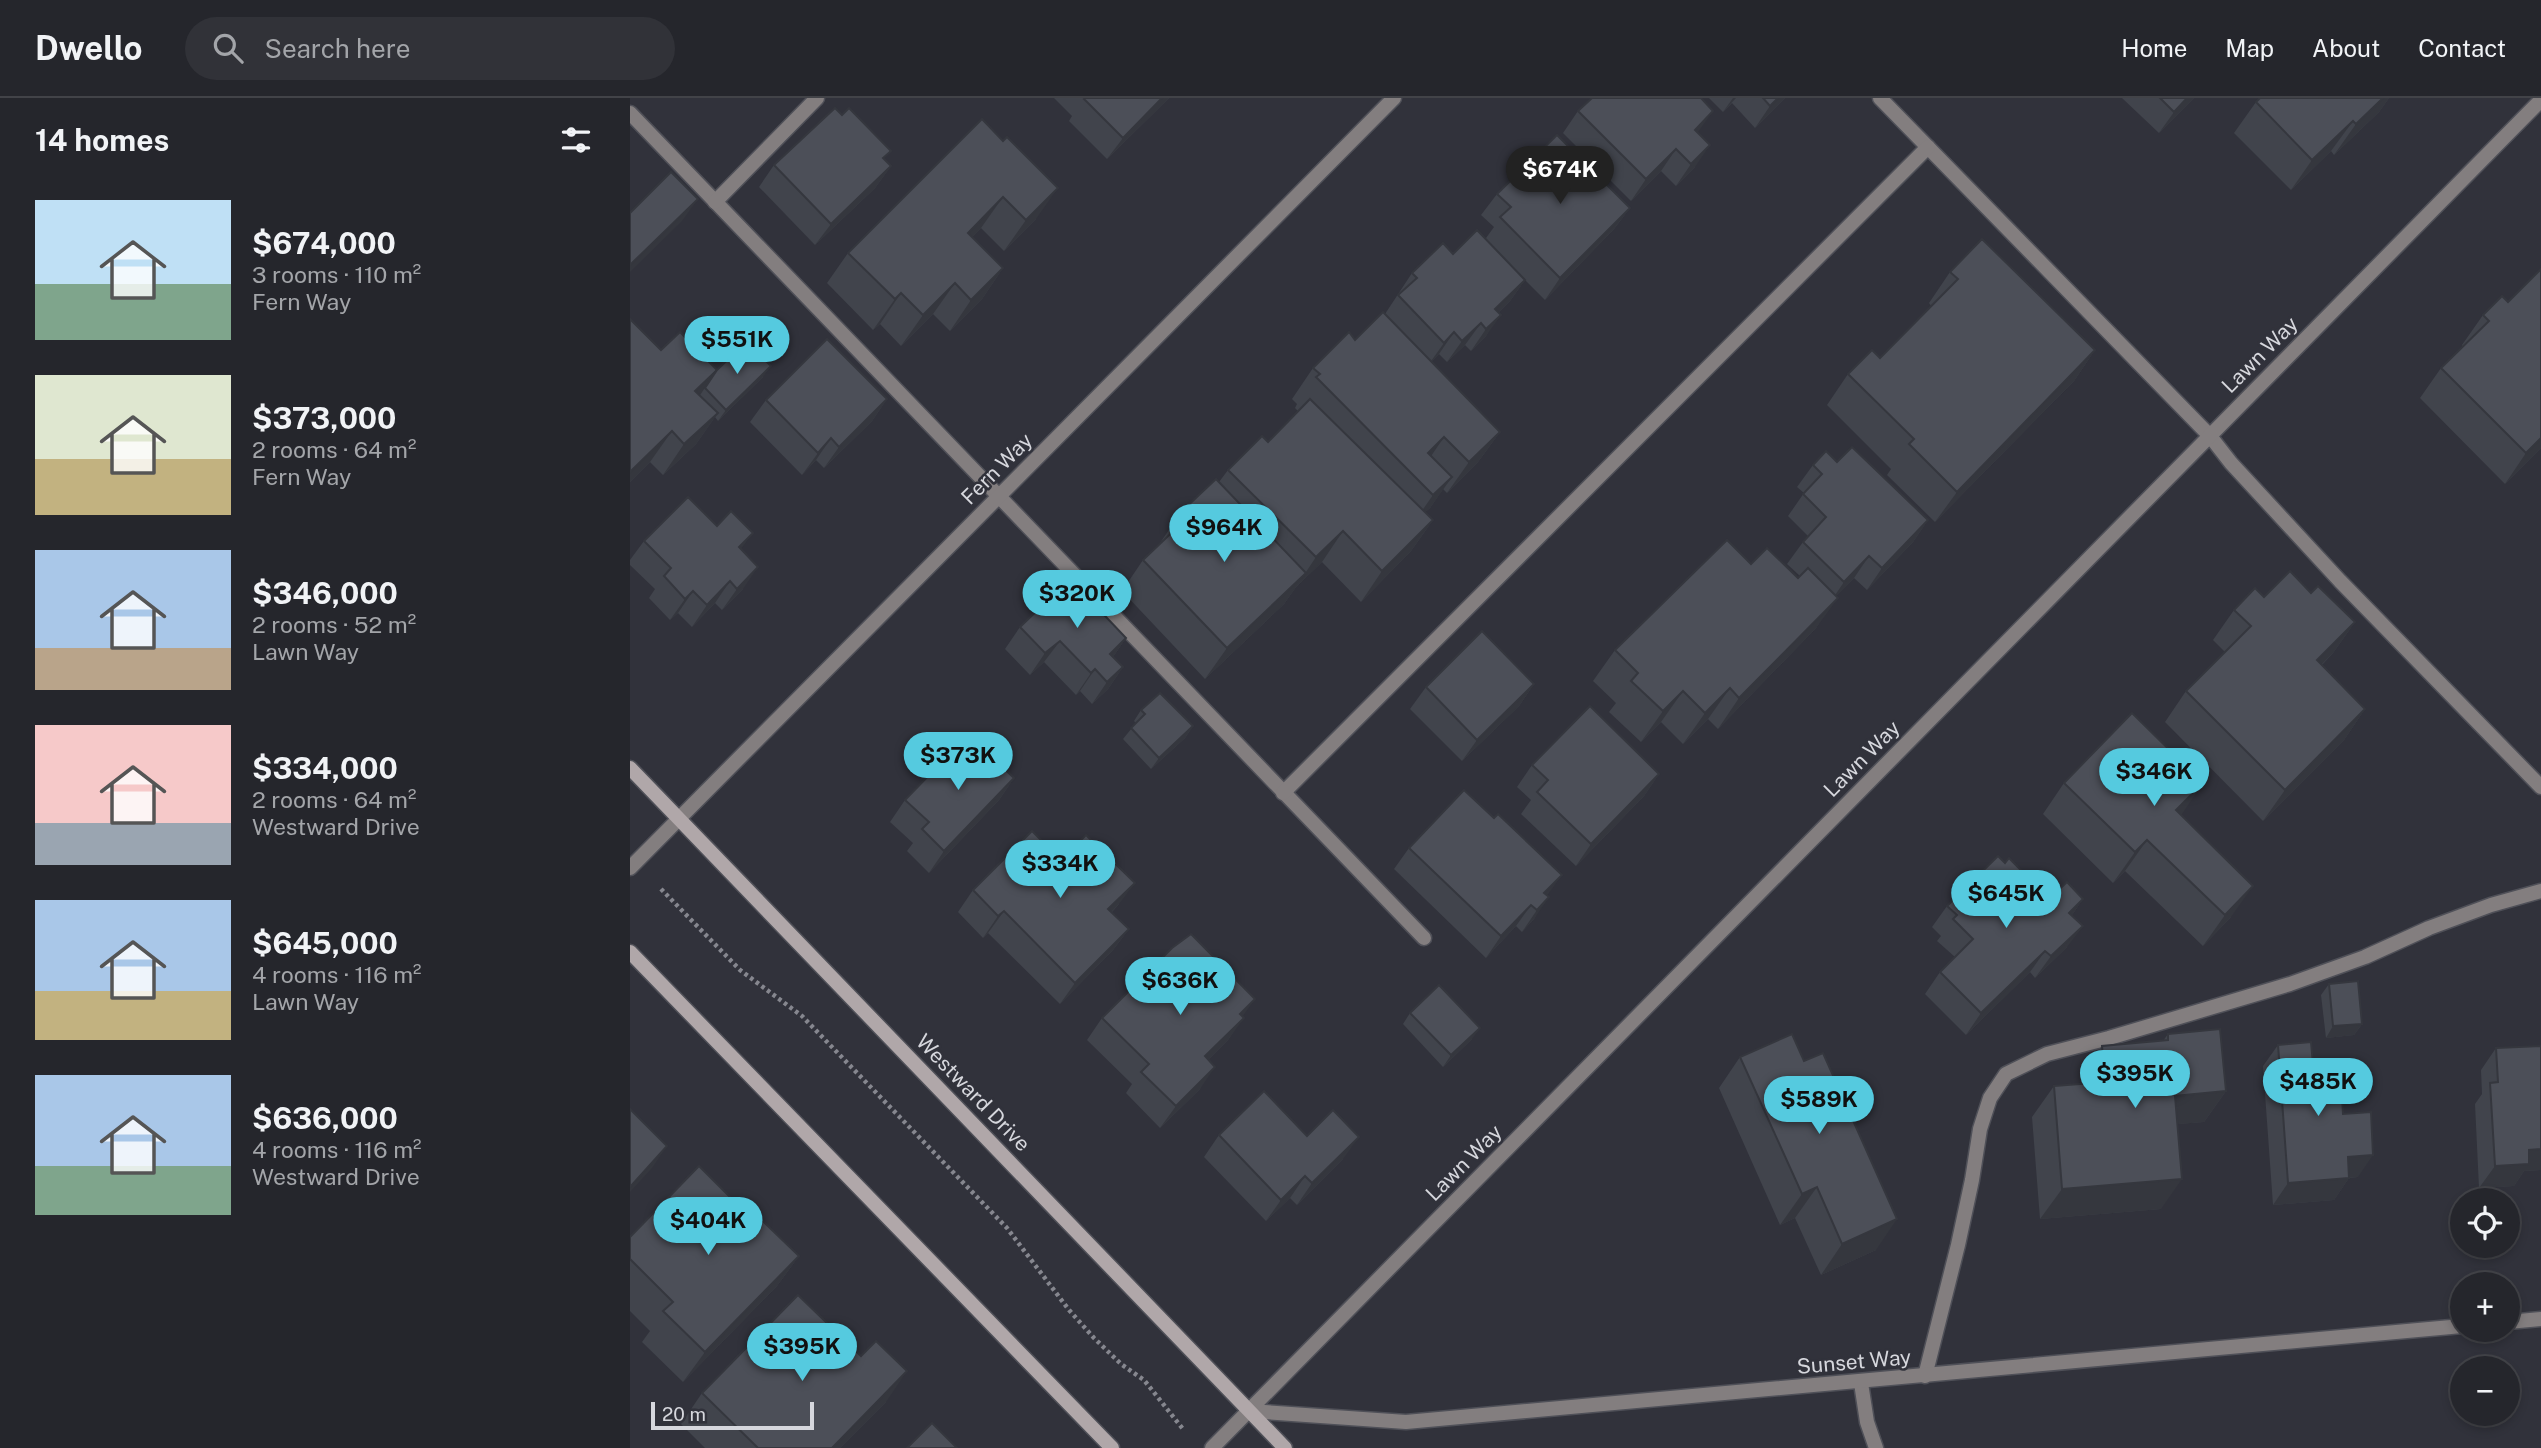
<!DOCTYPE html>
<meta charset="utf-8">
<style>
:root{--surface:#25262c;--page:#313238;--text:#f1f3f6;--muted:#a3a5a9;--line:#424348;--accent:#55cadf}
body{margin:0;font-family:"Public Sans",sans-serif;background:var(--page);color:var(--text);height:100vh;display:flex;flex-direction:column;font-size:26px;white-space:nowrap}
*{box-sizing:border-box;margin:0}
p{font-size:23px;color:var(--muted)}
.icon{flex:none;width:38px;height:38px;fill:none;stroke:currentColor;stroke-width:2;stroke-linecap:round;stroke-linejoin:round}
.map{position:relative;flex:1;overflow:hidden}
.details{display:flex;flex-direction:column;background:var(--surface);width:630px}
.details>*{flex:none}
.fabs{position:absolute;left:1820px;top:1090px;display:grid;gap:14px}
.fabs a{display:grid;place-items:center;width:70px;height:70px;border-radius:50%;background:var(--surface);box-shadow:0 4px 10px #0003,0 0 0 2px var(--line);font-size:35px}
.scale{position:absolute;left:21px;bottom:18px;width:163px;box-sizing:border-box;padding-left:7px;border:4px solid #d6d7dd;border-top:0;font-size:19px;line-height:24px;white-space:nowrap;color:#d6d7dd;-webkit-text-stroke:5px #31323b;paint-order:stroke}
.price{position:absolute;translate:-50% -60px;padding:0 16px;border-radius:24px;background:var(--accent);color:#111;font-size:23px;line-height:46px;filter:drop-shadow(0 2px 4px #0008)}
.price::after{content:'';position:absolute;left:50%;top:42px;width:21px;height:16px;margin-left:-10px;background:inherit;clip-path:polygon(0 0,100% 0,50% 100%)}
.price.selected{background:#222;color:#fff}
ul{padding:0;list-style:none}
li{display:flex;align-items:center;gap:21px;height:175px;padding:0 35px}
li span{display:grid;place-items:center;flex:none;width:196px;height:140px;border-radius:0px;color:#555}
li>.icon{margin-inline-start:auto}
span .icon{width:84px;height:84px;fill:#fffc;stroke-width:1}
li b{font-size:30px}
h2{display:flex;justify-content:space-between;align-items:center;height:84px;padding:0 35px;font-size:30px}
header{display:flex;align-items:center;gap:42px;box-sizing:border-box;height:98px;padding:0 35px;background:var(--surface);border-bottom:2px solid var(--line)}
header strong{font-size:33px}
nav{display:flex;gap:38px;margin-inline-start:auto;font-size:24px}
.search{width:490px;height:63px;background:var(--page);display:flex;align-items:center;gap:18px;box-sizing:border-box;padding:0 24px;border-radius:38px;color:var(--muted);font-size:26px}
main{display:flex;flex:1;min-height:0}
.map>svg:first-child{display:block}
.lines{fill:none;stroke-linecap:round;stroke-linejoin:round}
.lane-casing{stroke:#4f5058;stroke-width:17}
.street-casing{stroke:#4f5058;stroke-width:17}
.secondary-casing{stroke:#4f5058;stroke-width:17}
.path{stroke:#86878f;stroke-width:4.5;stroke-dasharray:3.5 3.5;stroke-linecap:butt}
.lane{stroke:#837e7f;stroke-width:14}
.street{stroke:#837e7f;stroke-width:14}
.secondary{stroke:#b0a7a9;stroke-width:14}
.wall{fill:#41444c}
.shaded-wall{fill:#35373e}
.building{fill:#4c4f58;stroke:#35373e;stroke-width:2}
.labels{text-anchor:middle;stroke-width:5;stroke-linejoin:round;paint-order:stroke}
.street-label{font-size:21px;fill:#d6d7dd;stroke:#31323b}
</style>
<header>
<strong>Dwello</strong>
<div class="search"><svg class="icon" aria-label="search" viewBox="0 0 24 24"><circle cx="10" cy="10" r="6"/><path d="M15 15l6 6"/></svg>Search here</div>
<nav><a>Home</a><a>Map</a><a>About</a><a>Contact</a></nav>
</header>
<main>
<section class="details">
<h2>14 homes<svg class="icon" aria-label="filters" viewBox="0 0 24 24"><path d="M4 7h16M4 17h16"/><circle cx="9" cy="7" r="2"/><circle cx="15" cy="17" r="2"/></svg></h2>
<ul>
<li><span style="background:linear-gradient(#bfe0f5 60%,#7fa58c 0)"><svg class="icon" aria-label="home" viewBox="0 0 24 24"><path d="M3 11l9-7 9 7M6 9v11h12V9"/></svg></span><div><b>$674,000</b><p>3 rooms · 110 m²</p><p>Fern Way</p></div></li>
<li><span style="background:linear-gradient(#dfe7d0 60%,#c2b280 0)"><svg class="icon" aria-label="home" viewBox="0 0 24 24"><path d="M3 11l9-7 9 7M6 9v11h12V9"/></svg></span><div><b>$373,000</b><p>2 rooms · 64 m²</p><p>Fern Way</p></div></li>
<li><span style="background:linear-gradient(#a9c7e8 70%,#b9a48a 0)"><svg class="icon" aria-label="home" viewBox="0 0 24 24"><path d="M3 11l9-7 9 7M6 9v11h12V9"/></svg></span><div><b>$346,000</b><p>2 rooms · 52 m²</p><p>Lawn Way</p></div></li>
<li><span style="background:linear-gradient(#f6c9c9 70%,#9aa5b1 0)"><svg class="icon" aria-label="home" viewBox="0 0 24 24"><path d="M3 11l9-7 9 7M6 9v11h12V9"/></svg></span><div><b>$334,000</b><p>2 rooms · 64 m²</p><p>Westward Drive</p></div></li>
<li><span style="background:linear-gradient(#a9c7e8 65%,#c2b280 0)"><svg class="icon" aria-label="home" viewBox="0 0 24 24"><path d="M3 11l9-7 9 7M6 9v11h12V9"/></svg></span><div><b>$645,000</b><p>4 rooms · 116 m²</p><p>Lawn Way</p></div></li>
<li><span style="background:linear-gradient(#a9c7e8 65%,#7fa58c 0)"><svg class="icon" aria-label="home" viewBox="0 0 24 24"><path d="M3 11l9-7 9 7M6 9v11h12V9"/></svg></span><div><b>$636,000</b><p>4 rooms · 116 m²</p><p>Westward Drive</p></div></li>
</ul>
</section>
<div class="map">
<svg width="1911" height="1350" viewBox="0 0 1911 1350">
<rect width="100%" height="100%" fill="#31323b"/>
<g class="lines">
<defs>
<g id="lane">
<polyline points="1250,0 1580,338 1601,365 1710,483 1911,689"/>
<polyline points="0,15 794,840"/>
<polyline points="85,104 187,0"/>
<polyline points="653,695 1298,49"/>
<polyline points="1295,1278 1328,1147 1342,1082 1350,1031 1360,1000 1376,976 1417,956 1479,940 1660,886 1735,859 1799,830 1861,807 1911,793"/>
<polyline points="1231,1285 1237,1324 1246,1350"/>
</g>
<g id="street">
<polyline points="0,770 764,0"/>
<polyline points="1878,1224 1911,1221"/>
<polyline points="620,1313 776,1324 1832,1228"/>
<polyline points="582,1350 1911,2"/>
</g>
<g id="secondary">
<polyline points="0,670 655,1350"/>
<polyline points="0,854 482,1350"/>
</g>
</defs>
<use href="#lane" class="lane-casing"/>
<use href="#street" class="street-casing"/>
<use href="#secondary" class="secondary-casing"/>
<polyline class="path" points="31,791 110,872 172,918 377,1130 439,1212 464,1240 491,1266 514,1282 553,1331"/>
<use href="#lane" class="lane"/>
<use href="#street" class="street"/>
<use href="#secondary" class="secondary"/>
</g>
<g class="wall">
<polygon points="424,0 539,0 477,61 439,23 442,18"/>
<polygon points="1079,0 1155,0 1125,30 1102,5 1093,14"/>
<polygon points="1492,0 1564,0 1529,35"/>
<polygon points="1630,0 1759,0 1749,14 1704,57 1701,53 1661,92 1604,35 1626,4"/>
<polygon points="948,13 1068,35 1065,69 1046,88 1031,73 1001,103 933,35"/>
<polygon points="352,21 406,121 374,153 351,130 342,139 373,170 352,201 320,233 303,216 271,248 250,226 243,232 197,185 218,155"/>
<polygon points="255,62 261,68 245,90 185,147 129,89 144,67"/>
<polygon points="867,96 1000,110 984,131 915,202 895,182 880,203 869,214 856,238 841,253 835,247 817,264 809,256 801,264 870,334 848,364 817,395 813,391 800,410 795,414 803,422 781,453 731,504 692,464 666,489 654,506 575,581 492,493 513,462 530,446 530,445 551,414 589,384 598,372 638,344 668,313 665,310 667,306 662,301 683,270 725,242 755,216 782,175 856,140 864,129 851,117"/>
<polygon points="1911,171 1911,350 1875,386 1790,300 1811,270 1833,249 1832,247 1853,217 1878,204"/>
<polygon points="1320,174 1465,252 1444,283 1305,424 1257,377 1261,371 1197,307 1218,276 1250,260 1301,208 1299,205"/>
<polygon points="0,221 31,252 87,272 133,279 88,323 85,319 66,346 33,377 20,364 0,384"/>
<polygon points="257,301 242,323 194,370 186,362 172,377 120,324 136,302"/>
<polygon points="1207,364 1298,422 1283,444 1237,492 1224,480 1206,498 1186,530 1088,631 1078,621 1053,646 1031,624 1011,644 979,614 986,605 963,583 985,552 1121,466 1168,480 1170,478 1157,466 1173,444 1178,438 1158,418 1174,395 1167,389 1183,367"/>
<polygon points="14,443 111,451 113,491 92,512 85,505 62,529 48,515 40,522 19,500 25,491 0,467 0,462"/>
<polygon points="1681,495 1725,524 1703,555 1692,567 1735,611 1714,642 1633,723 1535,624 1556,593 1595,554 1583,542 1604,512 1634,499"/>
<polygon points="390,529 496,540 483,559 493,569 478,591 462,606 450,593 446,597 414,564 400,577 375,551"/>
<polygon points="904,586 889,608 832,663 780,611 796,589"/>
<polygon points="511,612 563,628 555,640 521,671 493,641 506,625 504,623"/>
<polygon points="902,667 1029,676 1014,698 946,768 891,716 901,702 887,689"/>
<polygon points="384,680 369,702 299,775 277,753 283,745 260,724 275,702"/>
<polygon points="1434,685 1551,717 1601,819 1573,848 1495,773 1483,785 1413,716"/>
<polygon points="779,750 917,797 904,821 892,834 886,828 856,860 764,771"/>
<polygon points="431,762 489,806 482,814 499,831 483,852 430,906 358,835 353,840 328,814 343,792"/>
<polygon points="1375,765 1419,801 1453,801 1442,817 1437,849 1405,880 1400,874 1336,937 1295,896 1310,874 1325,859 1307,843 1311,838 1302,829 1317,808"/>
<polygon points="1699,886 1732,926 1724,937 1696,940 1691,897"/>
<polygon points="780,915 842,941 813,969 773,926"/>
<polygon points="613,919 598,942 578,962 570,991 530,1030 496,995 502,986 457,942 472,920"/>
<polygon points="1538,936 1596,993 1574,1024 1547,1026 1531,1111 1410,1121 1402,1019 1424,988 1451,986 1451,979 1472,948 1533,943"/>
<polygon points="1648,947 1683,966 1713,1016 1728,1079 1719,1080 1704,1102 1643,1107 1633,968"/>
<polygon points="1911,948 1911,1072 1894,1073 1884,1088 1849,1090 1845,1006 1852,996 1851,972 1866,950"/>
<polygon points="1110,959 1246,1152 1191,1177 1165,1120 1150,1127 1089,990"/>
<polygon points="589,1037 677,1038 713,1061 667,1107 660,1100 636,1123 574,1059"/>
<polygon points="108,1107 169,1158 147,1188 53,1284 12,1244 20,1233 0,1213 0,1139"/>
<polygon points="72,1295 256,1304 210,1350 75,1350 51,1326"/>
</g>
<g class="shaded-wall">
<polygon points="532,0 539,0 477,61 493,40"/>
<polygon points="1103,0 1106,0 1093,14"/>
<polygon points="1148,0 1155,0 1125,30 1140,8"/>
<polygon points="1557,0 1564,0 1529,35 1544,14"/>
<polygon points="1753,0 1759,0 1749,14 1704,57 1726,26"/>
<polygon points="1083,13 1068,34 1049,54 1065,32"/>
<polygon points="1723,23 1701,53 1661,92 1682,62"/>
<polygon points="1080,47 1065,69 1046,88 1061,66"/>
<polygon points="1046,51 1031,73 1001,103 1016,81"/>
<polygon points="261,68 245,90 185,147 201,126"/>
<polygon points="428,90 406,121 374,153 396,122"/>
<polygon points="373,99 351,130 316,166 338,135"/>
<polygon points="68,101 52,123 0,174 0,167"/>
<polygon points="1000,110 984,131 915,202 930,180"/>
<polygon points="373,170 352,201 320,233 341,202"/>
<polygon points="895,182 880,203 854,229 865,211"/>
<polygon points="325,185 303,216 271,248 293,217"/>
<polygon points="271,195 250,226 243,232 265,201"/>
<polygon points="871,217 856,238 841,253 856,231"/>
<polygon points="851,225 835,247 817,264 832,243"/>
<polygon points="824,234 809,256 799,266 814,245"/>
<polygon points="1465,252 1444,283 1305,424 1327,394"/>
<polygon points="141,268 133,279 88,323 96,312"/>
<polygon points="87,272 66,303 65,293"/>
<polygon points="257,301 242,323 194,370 209,349"/>
<polygon points="88,315 66,346 33,377 54,346"/>
<polygon points="42,333 20,364 0,384 0,374"/>
<polygon points="870,334 848,364 817,395 839,364"/>
<polygon points="814,339 793,370 798,355"/>
<polygon points="201,340 186,362 172,377 188,355"/>
<polygon points="1911,340 1911,350 1875,386 1896,355"/>
<polygon points="822,379 800,410 782,427 803,397"/>
<polygon points="803,422 781,453 731,504 752,473"/>
<polygon points="1298,422 1283,444 1237,492 1252,470"/>
<polygon points="713,433 692,464 666,489 654,506 575,581 597,550 674,477 686,459"/>
<polygon points="123,435 107,456 109,449"/>
<polygon points="1239,458 1224,480 1199,506 1214,484"/>
<polygon points="128,469 113,491 92,512 107,491"/>
<polygon points="100,483 85,505 62,529 77,507"/>
<polygon points="63,493 48,515 40,522 55,501"/>
<polygon points="1208,500 1186,530 1088,631 1109,600"/>
<polygon points="1725,524 1703,555 1665,593 1687,562"/>
<polygon points="496,540 481,562 480,556"/>
<polygon points="430,543 414,564 400,577 415,555"/>
<polygon points="493,569 478,591 462,606 477,584"/>
<polygon points="465,571 450,593 446,597 461,575"/>
<polygon points="904,586 889,608 832,663 847,642"/>
<polygon points="1100,590 1078,621 1053,646 1075,615"/>
<polygon points="1053,593 1031,624 1011,644 1033,613"/>
<polygon points="1735,611 1714,642 1633,723 1655,692"/>
<polygon points="563,628 555,640 521,671 529,660"/>
<polygon points="1029,676 1014,698 946,768 961,746"/>
<polygon points="384,680 369,702 299,775 314,753"/>
<polygon points="1573,685 1552,716 1525,743 1546,712"/>
<polygon points="1517,742 1495,773 1483,785 1505,754"/>
<polygon points="932,777 916,799 914,795"/>
<polygon points="505,785 489,806 463,833 478,811"/>
<polygon points="1623,788 1601,819 1573,848 1595,817"/>
<polygon points="919,799 904,821 892,834 907,812"/>
<polygon points="1453,801 1438,823 1439,815"/>
<polygon points="901,807 886,828 856,860 871,838"/>
<polygon points="374,813 358,835 353,840 368,818"/>
<polygon points="1453,828 1437,849 1405,880 1421,858"/>
<polygon points="499,831 483,852 430,906 445,885"/>
<polygon points="1415,853 1400,874 1336,937 1351,915"/>
<polygon points="625,901 610,922 610,916"/>
<polygon points="614,920 598,942 560,980 575,958"/>
<polygon points="1732,926 1724,937 1696,940 1703,928"/>
<polygon points="850,930 842,941 813,969 821,957"/>
<polygon points="585,969 570,991 530,1030 546,1008"/>
<polygon points="1596,993 1574,1024 1523,1028 1545,998"/>
<polygon points="729,1039 713,1061 667,1107 682,1085"/>
<polygon points="37,1048 22,1070 0,1094 0,1089"/>
<polygon points="1911,1051 1911,1072 1894,1073 1884,1088 1849,1090 1865,1068 1899,1052"/>
<polygon points="1743,1057 1728,1079 1703,1081 1718,1059"/>
<polygon points="675,1078 660,1100 636,1123 651,1102"/>
<polygon points="1719,1080 1704,1102 1643,1107 1658,1085"/>
<polygon points="1552,1081 1531,1111 1410,1121 1432,1091"/>
<polygon points="1187,1089 1165,1120 1150,1127 1172,1096"/>
<polygon points="1267,1121 1246,1152 1191,1177 1212,1146"/>
<polygon points="169,1158 147,1188 53,1284 75,1254"/>
<polygon points="277,1273 256,1304 210,1350 202,1350"/>
</g>
<g class="building">
<polygon points="455,0 532,0 493,40 454,1"/>
<polygon points="962,0 1071,0 1083,13 1065,32 1080,47 1061,66 1046,51 1016,81 948,13"/>
<polygon points="1133,0 1148,0 1140,8"/>
<polygon points="1530,0 1557,0 1544,14"/>
<polygon points="1630,0 1753,0 1726,26 1723,23 1682,62 1626,4"/>
<polygon points="205,10 212,17 219,10 261,53 253,60 261,68 201,126 144,67"/>
<polygon points="352,21 373,43 377,39 428,90 396,122 373,99 338,135 373,170 341,202 325,185 293,217 271,195 265,201 218,155"/>
<polygon points="927,37 1000,110 930,180 870,119 881,109 867,96"/>
<polygon points="41,74 68,101 0,167 0,115"/>
<polygon points="847,132 895,182 865,211 871,217 856,231 851,225 832,243 824,234 814,245 768,197 787,180 782,175 813,145 823,156"/>
<polygon points="1352,141 1465,252 1327,394 1279,346 1284,341 1218,276 1242,252 1250,260 1328,181 1320,174"/>
<polygon points="1911,171 1911,340 1896,355 1811,270 1859,223 1853,217 1872,198 1878,204"/>
<polygon points="753,214 870,334 839,364 814,339 798,355 822,379 803,397 686,279 690,276 683,270 719,234 725,242"/>
<polygon points="0,221 31,252 50,234 87,272 65,293 88,315 54,346 42,333 0,374"/>
<polygon points="197,241 257,301 209,349 201,340 188,355 136,302"/>
<polygon points="116,244 141,268 96,312 75,290 87,272"/>
<polygon points="680,301 803,422 752,473 713,433 686,459 598,372 632,338 638,344"/>
<polygon points="1222,349 1298,422 1252,470 1239,458 1214,484 1173,444 1196,419 1173,396 1192,376 1183,367 1196,353 1207,364"/>
<polygon points="586,381 676,475 597,550 513,462 557,420 551,414"/>
<polygon points="58,399 87,428 101,413 123,435 109,449 128,469 107,491 100,483 77,507 63,493 55,501 34,478 41,470 14,443"/>
<polygon points="1097,442 1121,466 1137,450 1168,480 1178,470 1208,500 1109,600 1100,590 1075,615 1053,593 1033,613 1001,583 1008,575 985,552"/>
<polygon points="1660,473 1681,495 1688,488 1725,524 1687,562 1735,611 1655,692 1556,593 1621,528 1604,512 1625,490 1634,499"/>
<polygon points="440,481 496,540 480,556 493,569 477,584 465,571 461,575 430,543 415,555 390,529"/>
<polygon points="852,533 904,586 847,642 796,589"/>
<polygon points="530,595 563,628 529,660 501,630 515,616 511,612"/>
<polygon points="960,608 1029,676 961,746 907,694 918,682 902,667"/>
<polygon points="1502,615 1573,685 1546,712 1623,788 1595,817 1517,742 1505,754 1434,685"/>
<polygon points="338,637 384,680 314,753 292,731 299,724 275,702"/>
<polygon points="834,692 864,720 868,716 932,777 914,795 919,799 907,812 901,807 871,838 779,750"/>
<polygon points="402,733 431,762 456,737 505,785 478,811 499,831 445,885 374,813 368,818 343,792"/>
<polygon points="1368,758 1375,765 1379,760 1419,801 1437,784 1453,801 1439,815 1453,828 1421,858 1415,853 1351,915 1310,874 1343,841 1323,821 1327,817 1317,808"/>
<polygon points="561,836 625,901 610,916 614,920 575,958 585,969 546,1008 511,974 519,966 472,920 542,850"/>
<polygon points="1728,883 1732,926 1703,928 1699,886"/>
<polygon points="809,887 850,930 821,957 780,915"/>
<polygon points="1590,931 1596,993 1545,998 1552,1081 1432,1091 1424,988 1475,984 1472,948 1538,942 1538,936"/>
<polygon points="1162,936 1174,963 1193,955 1267,1121 1212,1146 1187,1089 1172,1096 1110,959"/>
<polygon points="1681,944 1683,966 1710,963 1713,1016 1741,1014 1743,1057 1718,1059 1719,1080 1658,1085 1648,947"/>
<polygon points="1911,948 1911,1051 1899,1052 1899,1066 1865,1068 1860,985 1868,984 1866,950"/>
<polygon points="634,993 677,1038 703,1012 729,1039 682,1085 675,1078 651,1102 589,1037"/>
<polygon points="0,1011 37,1048 0,1089"/>
<polygon points="69,1068 108,1107 112,1103 169,1158 75,1254 33,1213 43,1204 0,1161 0,1139"/>
<polygon points="168,1197 231,1258 246,1243 277,1273 202,1350 128,1350 72,1295"/>
<polygon points="302,1325 327,1350 277,1350"/>
</g>
<g class="labels">
<g class="street-label">
<text transform="translate(1630 257) rotate(-45)" y="7">Lawn Way</text>
<text transform="translate(367 371) rotate(-45)" y="7">Fern Way</text>
<text transform="translate(1232 661) rotate(-45)" y="7">Lawn Way</text>
<text transform="translate(343 995) rotate(46)" y="7">Westward Drive</text>
<text transform="translate(834 1065) rotate(-45)" y="7">Lawn Way</text>
<text transform="translate(1224 1264) rotate(-5)" y="7">Sunset Way</text>
</g>
</g>
</svg>
<div class="fabs">
<a><svg class="icon" aria-label="locate" viewBox="0 0 24 24"><circle cx="12" cy="12" r="6"/><path d="M12 2v4M12 18v4M2 12h4M18 12h4"/></svg></a>
<a>+</a>
<a>−</a>
</div>
<div class="scale">20 m</div>
<b class="price selected" style="left:930px;top:108px">$674K</b>
<b class="price" style="left:107px;top:278px">$551K</b>
<b class="price" style="left:594px;top:466px">$964K</b>
<b class="price" style="left:447px;top:532px">$320K</b>
<b class="price" style="left:328px;top:694px">$373K</b>
<b class="price" style="left:1524px;top:710px">$346K</b>
<b class="price" style="left:430px;top:802px">$334K</b>
<b class="price" style="left:1376px;top:832px">$645K</b>
<b class="price" style="left:550px;top:919px">$636K</b>
<b class="price" style="left:1505px;top:1012px">$395K</b>
<b class="price" style="left:1688px;top:1020px">$485K</b>
<b class="price" style="left:1189px;top:1038px">$589K</b>
<b class="price" style="left:78px;top:1159px">$404K</b>
<b class="price" style="left:172px;top:1285px">$395K</b>
</div>
</main>
